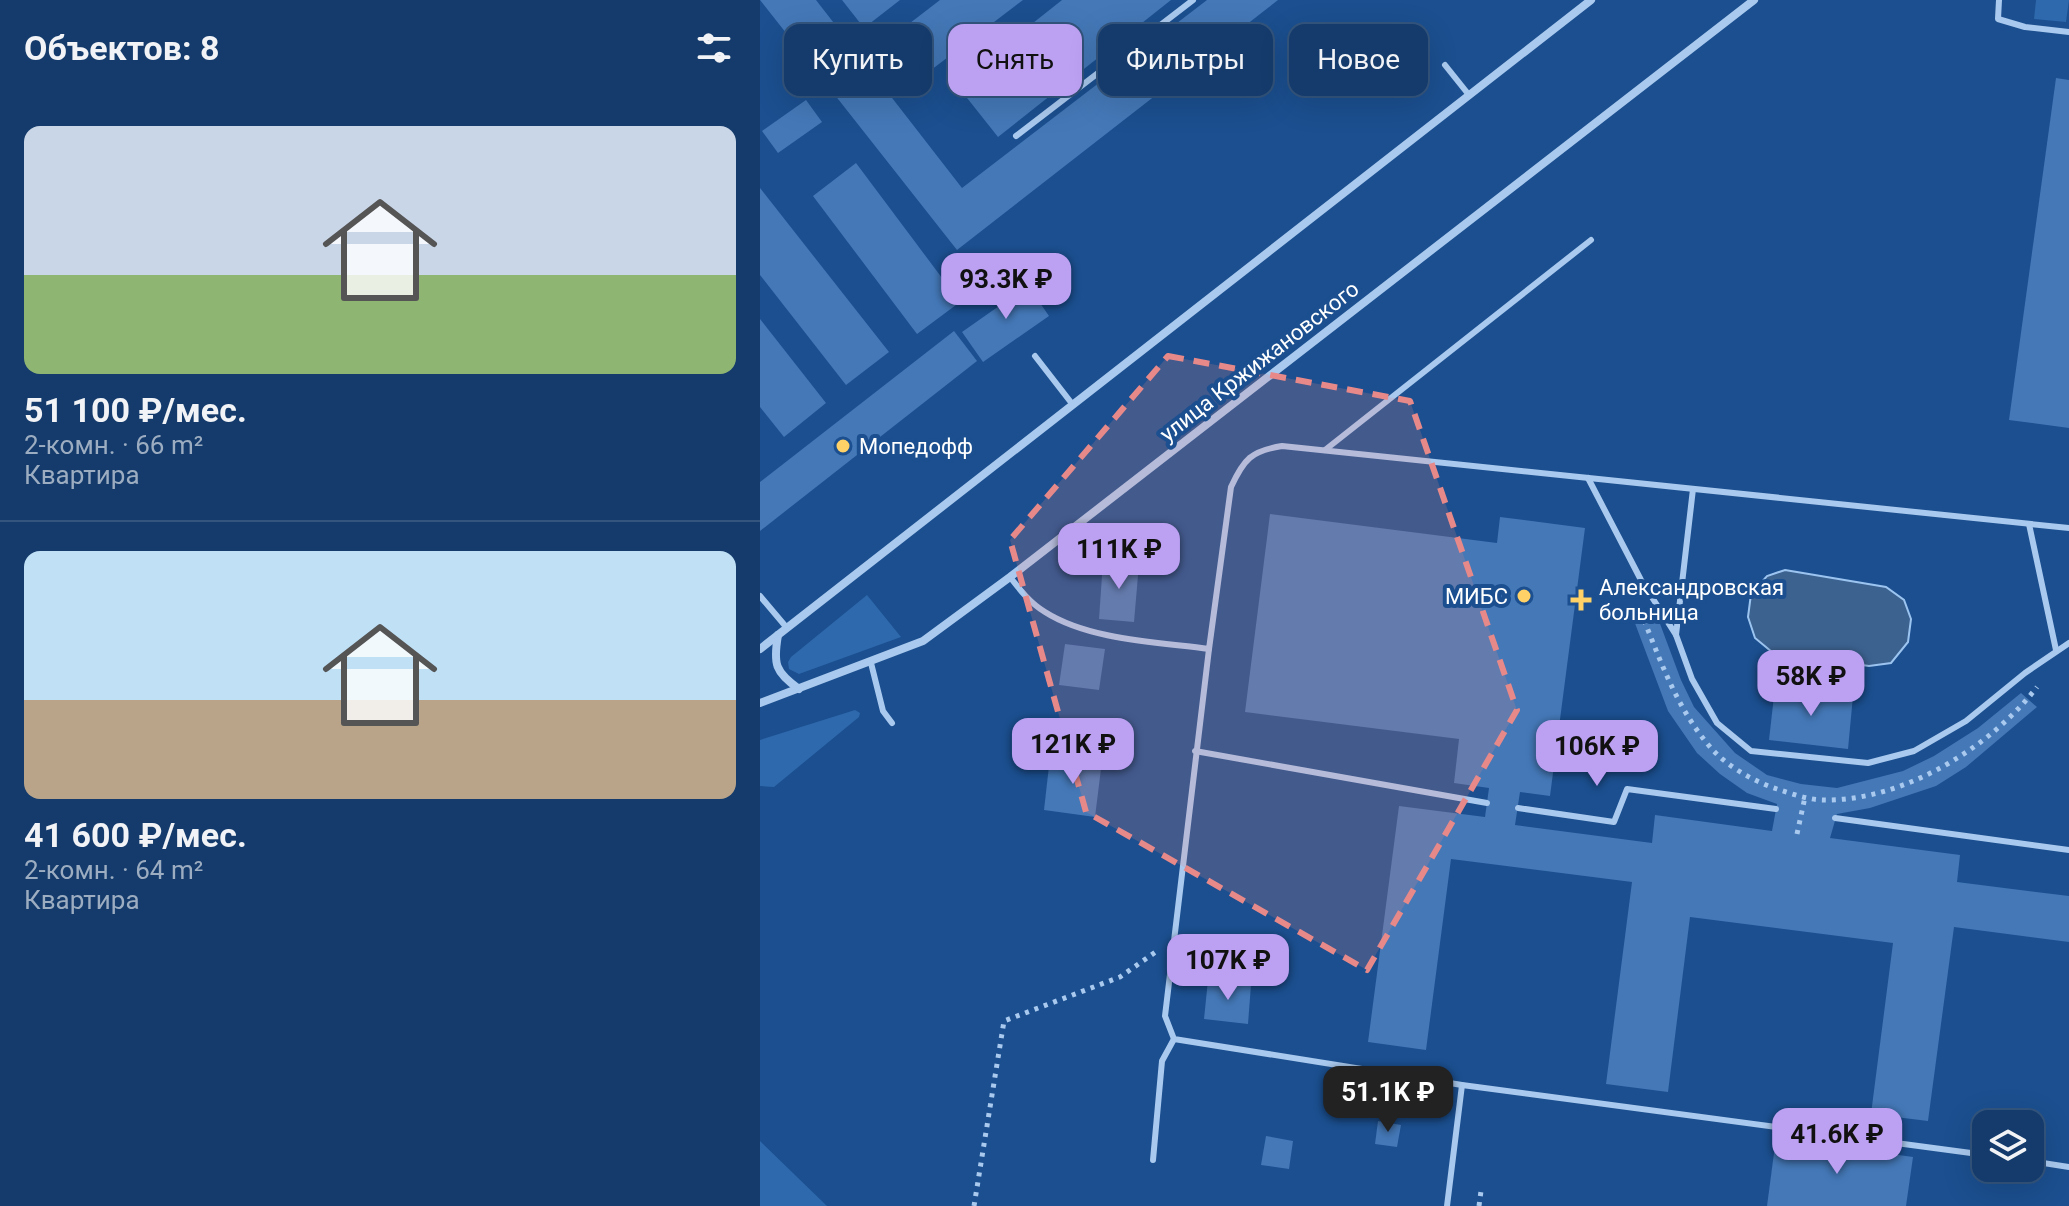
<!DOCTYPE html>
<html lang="ru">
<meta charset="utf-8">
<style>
:root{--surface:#143b6b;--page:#1d4271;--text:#f1f3f6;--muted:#9dadc1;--line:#33557e;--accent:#bca0f2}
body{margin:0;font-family:Roboto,sans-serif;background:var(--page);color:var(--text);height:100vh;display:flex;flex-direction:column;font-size:30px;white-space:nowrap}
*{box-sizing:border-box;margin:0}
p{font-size:26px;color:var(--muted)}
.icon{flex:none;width:44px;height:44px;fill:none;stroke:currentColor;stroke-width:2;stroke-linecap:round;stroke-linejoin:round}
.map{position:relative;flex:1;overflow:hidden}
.details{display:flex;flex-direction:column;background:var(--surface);width:760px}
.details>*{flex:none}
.guide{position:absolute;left:24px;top:24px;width:760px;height:72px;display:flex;gap:16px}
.controls{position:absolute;left:1212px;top:1110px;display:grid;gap:16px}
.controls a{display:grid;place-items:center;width:72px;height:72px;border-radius:16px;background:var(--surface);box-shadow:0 8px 32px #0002,0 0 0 2px var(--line);font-size:40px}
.price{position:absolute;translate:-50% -68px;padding:0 18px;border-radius:16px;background:var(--accent);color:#111;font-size:26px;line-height:52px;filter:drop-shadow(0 2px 4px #0008)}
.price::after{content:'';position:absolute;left:50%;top:48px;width:24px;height:18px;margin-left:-12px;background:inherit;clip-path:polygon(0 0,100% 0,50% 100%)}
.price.current{background:#222;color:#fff}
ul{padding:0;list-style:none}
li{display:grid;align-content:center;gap:16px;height:424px;padding:0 24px}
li+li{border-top:2px solid var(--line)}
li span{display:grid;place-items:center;height:248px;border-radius:16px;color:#555}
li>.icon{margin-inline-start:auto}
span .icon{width:144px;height:144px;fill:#fffc;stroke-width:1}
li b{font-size:34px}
h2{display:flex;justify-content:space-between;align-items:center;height:96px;padding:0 24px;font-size:34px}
.tag{padding:0 28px;border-radius:16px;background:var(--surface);box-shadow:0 8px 32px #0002,0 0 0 2px var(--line);font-size:28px;line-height:72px}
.tag.current{background:var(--accent);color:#111}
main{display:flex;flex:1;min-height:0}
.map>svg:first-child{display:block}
.green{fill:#2e69ad}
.water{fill:#3c6290;stroke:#9cc4f0;stroke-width:2}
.building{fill:#4478b7}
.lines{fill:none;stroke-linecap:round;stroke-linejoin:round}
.path{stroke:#a9c9ee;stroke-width:5;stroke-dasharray:4 6;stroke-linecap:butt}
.lane{stroke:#a9c9ee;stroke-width:6}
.street{stroke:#a9c9ee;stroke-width:8}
.marked{fill:#e88989;fill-opacity:0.2;stroke:#e88989;stroke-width:6;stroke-dasharray:16 10;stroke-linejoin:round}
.poi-dot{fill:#ffd166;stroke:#1b4f8f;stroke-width:3}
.labels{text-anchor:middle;stroke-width:8;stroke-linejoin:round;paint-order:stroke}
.street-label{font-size:22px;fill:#fff;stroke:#1b4f8f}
.poi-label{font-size:22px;fill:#fff;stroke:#1b4f8f;text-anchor:start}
</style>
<main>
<section class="details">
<h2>Объектов: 8<svg class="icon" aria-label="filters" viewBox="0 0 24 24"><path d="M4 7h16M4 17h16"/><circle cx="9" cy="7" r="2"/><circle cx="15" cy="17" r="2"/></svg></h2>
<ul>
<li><span style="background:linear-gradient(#c9d6e8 60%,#8fb573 0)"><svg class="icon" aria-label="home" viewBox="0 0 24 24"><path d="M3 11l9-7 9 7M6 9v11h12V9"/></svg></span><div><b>51 100 ₽/мес.</b><p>2-комн. · 66 m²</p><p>Квартира</p></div></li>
<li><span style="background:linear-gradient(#bfe0f5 60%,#b9a48a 0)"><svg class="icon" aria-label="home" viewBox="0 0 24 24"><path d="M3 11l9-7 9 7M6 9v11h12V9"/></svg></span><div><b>41 600 ₽/мес.</b><p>2-комн. · 64 m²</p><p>Квартира</p></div></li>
</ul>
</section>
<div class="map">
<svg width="1309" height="1206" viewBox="0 0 1309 1206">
<rect width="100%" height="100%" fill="#1b4f8f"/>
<g class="green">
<polygon points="1276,0 1309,0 1306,22 1274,19"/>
<polygon points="107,595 141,637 39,674 29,669 28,662 31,657"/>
<polygon points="95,710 100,713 99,717 14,787 0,786 0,740"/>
<polygon points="0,1141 67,1206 0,1206"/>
</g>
<polygon class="water" points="1025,570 1126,587 1144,600 1151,619 1148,642 1131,663 1109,666 1012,652 995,638 988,617 991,594 1007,576"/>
<g class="building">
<polygon points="0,0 56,0 202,188 447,0 518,0 197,250"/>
<polygon points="82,0 140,0 104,28"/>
<polygon points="180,0 263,0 154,83 124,43"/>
<polygon points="302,0 411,0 238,137 196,84"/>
<polygon points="1296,78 1309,80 1309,428 1249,420"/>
<polygon points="46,100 62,122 18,153 2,131"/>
<polygon points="96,163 200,302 157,334 53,196"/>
<polygon points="0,188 129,352 86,385 0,275"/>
<polygon points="262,277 289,316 223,362 202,332 249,299 243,290"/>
<polygon points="0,319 66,403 24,437 0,407"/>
<polygon points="194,331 217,361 0,531 0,482"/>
<polygon points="510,514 737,543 740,517 825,528 790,796 760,792 755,825 892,843 895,815 1012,831 1017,804 987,793 960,774 937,753 908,711 873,618 896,613 921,680 934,707 975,753 1007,775 1041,784 1077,788 1143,771 1174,756 1218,728 1261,693 1277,707 1206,767 1176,786 1110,808 1077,814 1070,838 1200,855 1197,882 1309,896 1309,942 1194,927 1168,1121 1111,1114 1133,943 930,917 908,1092 846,1084 872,882 691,859 666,1050 608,1042 639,806 725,817 729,788 694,783 699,739 485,712"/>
<polygon points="343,561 379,564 374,622 339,619"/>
<polygon points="305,644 345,649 339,690 299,685"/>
<polygon points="1015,687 1093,696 1088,749 1009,740"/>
<polygon points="290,757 342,761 335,817 284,810"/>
<polygon points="448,980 491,985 488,1024 444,1019"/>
<polygon points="618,1121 641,1125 637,1147 615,1144"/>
<polygon points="506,1136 533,1141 529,1169 501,1165"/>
<polygon points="1016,1138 1153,1157 1146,1206 1007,1206"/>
</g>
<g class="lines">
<g class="path">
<path d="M884 620C902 665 918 710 951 748 968 767 993 781 1017 789 1032 794 1049 800 1064 800 1143 801 1230 748 1277 687"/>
<polyline points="1037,834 1045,797"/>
<polyline points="214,1206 244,1021 360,977 397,951"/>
<polyline points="719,1206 721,1191"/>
</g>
<g class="lane">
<polyline points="1239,0 1238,19 1265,27 1309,32"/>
<polyline points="685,65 709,95"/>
<polyline points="256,136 433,0"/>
<polyline points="275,356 313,405"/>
<polyline points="565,450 831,240"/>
<polyline points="828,478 881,580 916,635"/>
<polyline points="933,489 916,635 932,679 957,723 991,751 1108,763 1154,751 1206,721 1265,673 1309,643"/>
<polyline points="1269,524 1296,650"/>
<path d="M250 577C260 590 270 603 285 612 329 640 397 642 449 649L471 487C484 459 491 451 522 446L1309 528"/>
<polyline points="0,596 27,628"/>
<polyline points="449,649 405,1016 414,1039 702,1085 1226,1155"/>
<polyline points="111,663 123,711 132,723"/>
<polyline points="435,751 727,803"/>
<polyline points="758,808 854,822 867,789 1016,809"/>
<polyline points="1075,818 1309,850"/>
<polyline points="393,1160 402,1061 414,1039"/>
<polyline points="1270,1161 1309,1167"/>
<polyline points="687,1206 702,1085"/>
</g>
<g class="street">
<path d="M18 635C13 664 15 672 39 689"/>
<polyline points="0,649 831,0"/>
<polyline points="0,703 163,641 250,577 994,0"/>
</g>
</g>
<path class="marked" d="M408 356 650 401 757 710 607 970 326 812 250 540Z"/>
<g class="poi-dot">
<circle cx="83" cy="446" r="8"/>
<circle cx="764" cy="596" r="8"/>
<path d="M817 588h8v8h8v8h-8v8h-8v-8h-8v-8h8z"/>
</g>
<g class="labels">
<g class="street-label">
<text transform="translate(499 361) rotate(-38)" y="8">улица Кржижановского</text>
</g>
<g class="poi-label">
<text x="99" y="454">Мопедофф</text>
<text x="839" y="595">Александровская<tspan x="839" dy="25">больница</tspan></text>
<text x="748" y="604" text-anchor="end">МИБС</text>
</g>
</g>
</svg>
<div class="controls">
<a><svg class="icon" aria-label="layers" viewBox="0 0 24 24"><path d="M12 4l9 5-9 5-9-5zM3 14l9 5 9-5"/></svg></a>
</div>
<b class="price" style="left:246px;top:321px">93.3K ₽</b>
<b class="price" style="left:359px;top:591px">111K ₽</b>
<b class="price" style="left:1051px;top:718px">58K ₽</b>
<b class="price" style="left:313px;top:786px">121K ₽</b>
<b class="price" style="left:837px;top:788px">106K ₽</b>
<b class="price" style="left:468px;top:1002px">107K ₽</b>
<b class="price current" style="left:628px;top:1134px">51.1K ₽</b>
<b class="price" style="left:1077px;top:1176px">41.6K ₽</b>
<div class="guide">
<a class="tag">Купить</a>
<a class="tag current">Снять</a>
<a class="tag">Фильтры</a>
<a class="tag">Новое</a>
</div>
</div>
</main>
